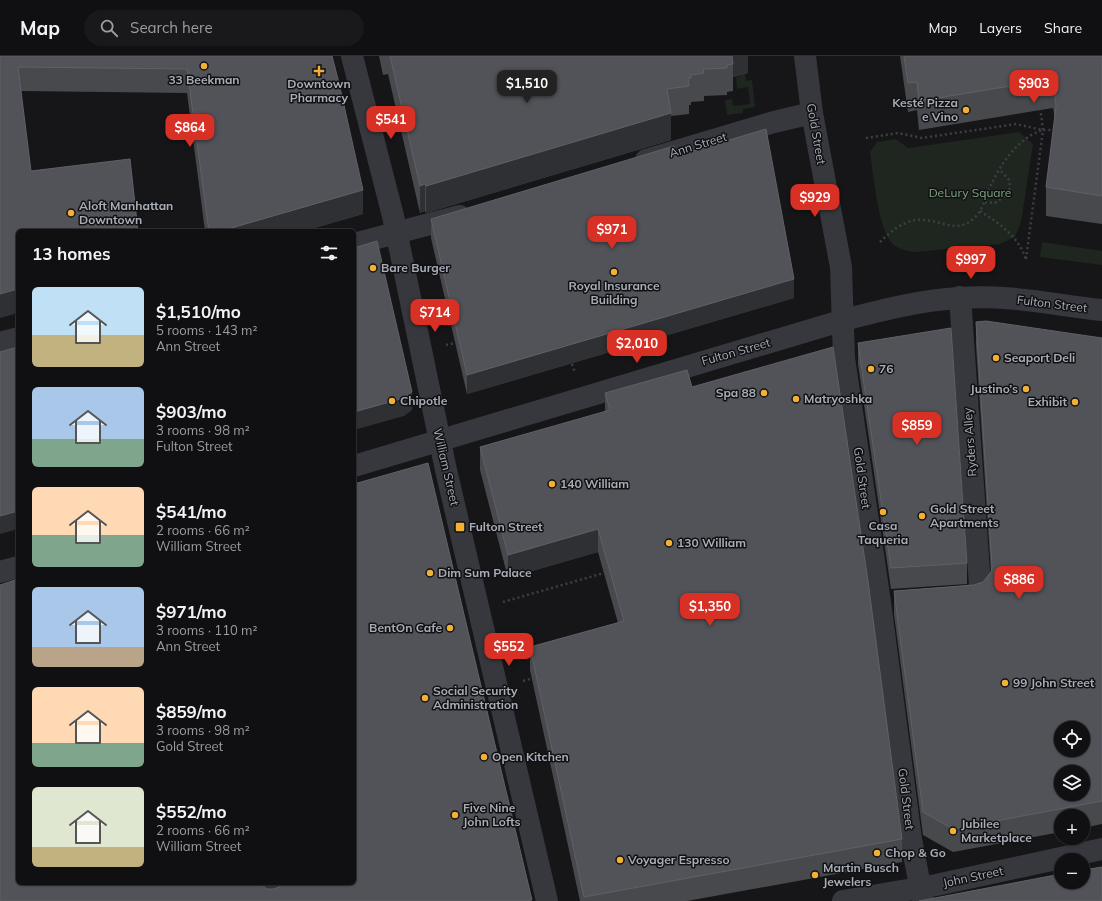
<!DOCTYPE html>
<meta charset="utf-8">
<style>
:root{--surface:#101012;--page:#19191b;--text:#f1f3f6;--muted:#9c9d9f;--line:#303032;--accent:#d93025}
body{margin:0;font-family:Mulish,sans-serif;background:var(--page);color:var(--text);height:100vh;display:flex;flex-direction:column;font-size:15px;white-space:nowrap}
*{box-sizing:border-box;margin:0}
p{font-size:13px;color:var(--muted)}
.icon{flex:none;width:22px;height:22px;fill:none;stroke:currentColor;stroke-width:2;stroke-linecap:round;stroke-linejoin:round}
.map{position:relative;flex:1;overflow:hidden}
.drawer{position:absolute;left:16px;top:173px;width:340px;height:656px;display:flex;flex-direction:column;background:var(--surface);border-radius:6px;box-shadow:0 1px 3px #0004,0 0 0 1px var(--line)}
.drawer>*{flex:none}
.buttons{position:absolute;left:1054px;top:665px;display:grid;gap:8px}
.buttons a{display:grid;place-items:center;width:36px;height:36px;border-radius:50%;background:var(--surface);box-shadow:0 1px 3px #0004,0 0 0 1px var(--line);font-size:20px}
.price{position:absolute;translate:-50% -34px;padding:0 9px;border-radius:8px;background:var(--accent);color:#fff;font-size:13px;line-height:26px;filter:drop-shadow(0 1px 2px #0008)}
.price::after{content:'';position:absolute;left:50%;top:24px;width:12px;height:9px;margin-left:-6px;background:inherit;clip-path:polygon(0 0,100% 0,50% 100%)}
.price.on{background:#222;color:#fff}
ul{padding:0;list-style:none}
li{display:flex;align-items:center;gap:12px;height:100px;padding:0 16px}
li span{display:grid;place-items:center;flex:none;width:112px;height:80px;border-radius:6px;color:#555}
li>.icon{margin-inline-start:auto}
span .icon{width:48px;height:48px;fill:#fffc;stroke-width:1}
li b{font-size:17px}
h2{display:flex;justify-content:space-between;align-items:center;height:48px;padding:0 16px;font-size:17px}
header{display:flex;align-items:center;gap:24px;box-sizing:border-box;height:56px;padding:0 20px;background:var(--surface);border-bottom:1px solid var(--line)}
header strong{font-size:19px}
nav{display:flex;gap:22px;margin-inline-start:auto;font-size:14px}
.search{width:280px;height:36px;background:var(--page);display:flex;align-items:center;gap:10px;box-sizing:border-box;padding:0 14px;border-radius:22px;color:var(--muted);font-size:15px}
.map>svg:first-child{display:block}
.green{fill:#1e261f}
.lines{fill:none;stroke-linecap:round;stroke-linejoin:round}
.path{stroke:#3d3f44;stroke-width:2.5;stroke-dasharray:2 3;stroke-linecap:butt}
.minor{stroke:#37383d;stroke-width:22}
.wall{fill:#47494d}
.shaded-wall{fill:#2f3033}
.building{fill:#525359;stroke:#5f6168;fill-rule:evenodd}
.poi-dot{fill:#f2b134;stroke:#111113;stroke-width:1.5}
.labels{text-anchor:middle;stroke-width:3;stroke-linejoin:round;paint-order:stroke}
.poi-label{font-size:12px;font-weight:bold;fill:#a8adb8;stroke:#111113;text-anchor:start}
.street-label{font-size:12px;fill:#a8adb8;stroke:#111113}
.park-label{font-size:12px;fill:#7fa381;stroke:#111113}
</style>
<header>
<strong>Map</strong>
<div class="search"><svg class="icon" aria-label="search" viewBox="0 0 24 24"><circle cx="10" cy="10" r="6"/><path d="M15 15l6 6"/></svg>Search here</div>
<nav><a>Map</a><a>Layers</a><a>Share</a></nav>
</header>
<div class="map">
<svg width="1102" height="845" viewBox="0 0 1102 845">
<rect width="100%" height="100%" fill="#161618"/>
<g class="green">
<polygon points="741,18 745,18 746,25 752,24 755,51 743,53 743,57 727,59 725,44 732,43 733,50 750,48 748,31 737,33 736,21 741,20"/>
<path d="M1019 76 1033 88 1021 166 1015 181 1000 188 916 196C906 195 896 193 890 185 878 168 873 118 870 96L877 86 896 83 908 92Z"/>
<polygon points="1042,186 1102,195 1102,209 1040,201"/>
</g>
<g class="lines">
<g class="path">
<polyline points="866,82 898,77 922,82 1016,68 1043,74 1055,74"/>
<polyline points="985,146 995,147 1008,138 1010,131 1009,124 1000,114"/>
<path d="M980 155C1000 168 1017 179 1026 203"/>
<path d="M880 186C890 176 902 166 916 164 937 161 956 180 974 162 983 154 985 143 989 133 1000 109 1018 81 1043 74"/>
<polyline points="1026,203 1043,74 1040,51"/>
<polyline points="446,289 455,287"/>
<polyline points="572,308 575,317"/>
<polyline points="503,546 604,517"/>
<polyline points="516,595 533,591"/>
<polyline points="523,625 530,623"/>
</g>
<g class="minor">
<polyline points="352,0 393,160 446,414 547,845"/>
<polyline points="805,0 812,57 841,211 844,302 880,546 911,783 923,845"/>
<polyline points="646,104 774,66 812,57"/>
<polyline points="354,188 460,160"/>
<polyline points="0,287 18,282"/>
<path d="M354 410 844 264C882 254 921 244 960 242 1007 238 1055 249 1102 254"/>
<polyline points="0,516 18,511"/>
<polyline points="959,541 978,538 980,530 960,241"/>
<polyline points="267,827 271,845"/>
<polyline points="843,845 936,829 1102,793"/>
</g>
</g>
<g class="wall">
<polygon points="0,0 332,0 363,158 304,175 205,175 187,37 21,35"/>
<polygon points="379,0 749,0 748,0 748,17 733,21 733,35 727,36 727,39 704,40 704,45 691,46 691,49 689,49 689,58 671,60 671,84 426,157 425,155 420,157 388,18 383,19"/>
<polygon points="900,0 1102,0 1102,168 1046,160 1046,131 1055,64 1053,52 919,74 917,54 908,56"/>
<polygon points="431,163 794,242 467,338 431,182"/>
<polygon points="976,266 1102,282 1102,768 1083,772 1083,760 1061,760 1061,776 953,796 923,779 894,558 894,535 974,529 983,526 991,516 976,289"/>
<polygon points="858,287 967,507 967,528 891,533 858,308"/>
<polygon points="692,331 902,783 902,806 687,845 580,845 530,614 530,591 618,567 598,496 508,522 480,414 480,391 605,356 605,337"/>
</g>
<g class="shaded-wall">
<polygon points="731,0 748,0 748,17 733,21 733,8"/>
<polygon points="671,57 671,84 426,157 426,130"/>
<polygon points="425,128 425,155 420,157 420,130"/>
<polygon points="363,134 363,158 304,175 221,175"/>
<polygon points="794,223 794,242 467,338 467,319"/>
<polygon points="18,233 18,257 0,262 0,238"/>
<polygon points="412,336 412,354 404,360 354,374 354,356"/>
<polygon points="18,455 18,473 0,478 0,460"/>
<polygon points="598,473 598,496 508,522 508,499"/>
</g>
<g class="building">
<polygon points="0,0 332,0 339,27 363,134 221,175 209,175 187,13 18,11 31,115 130,103 138,175 18,175 18,233 0,238"/>
<polygon points="390,0 732,0 733,8 727,9 727,12 703,13 704,17 690,19 691,22 688,22 689,30 667,33 671,57 426,130 425,128 420,130"/>
<polygon points="904,0 1102,0 1102,140 1046,131 1056,50 1053,23 919,45 917,26 908,27"/>
<polygon points="766,73 794,223 467,319 431,163 674,90 676,100"/>
<polygon points="377,185 412,336 404,342 354,356 354,192"/>
<path d="M986 265 1102 282V745L953 773 923 756 894 535 974 529 983 526 991 516 992 510 976 266ZM1061 672H1083V694H1061ZM1061 716H1083V738H1061Z"/>
<polygon points="951,272 967,507 891,512 858,287"/>
<polygon points="18,291 18,455 0,460 0,296"/>
<polygon points="833,291 868,525 902,783 584,841 530,591 624,565 598,473 508,499 480,391 610,354 605,337 687,314 692,331"/>
<polygon points="428,407 532,844 525,845 0,845 0,529 18,523 18,827 261,827 262,829 267,833 273,833 279,831 282,827 354,827 354,428"/>
<polygon points="1102,811 1102,845 919,845 1061,818 1061,826 1083,826 1083,814"/>
</g>
<g class="poi-dot">
<circle cx="204" cy="10" r="4"/>
<path d="M317 9h4v4h4v4h-4v4h-4v-4h-4v-4h4z"/>
<circle cx="966" cy="54" r="4"/>
<circle cx="71" cy="157" r="4"/>
<circle cx="373" cy="212" r="4"/>
<circle cx="614" cy="216" r="4"/>
<circle cx="996" cy="302" r="4"/>
<circle cx="871" cy="313" r="4"/>
<circle cx="1026" cy="333" r="4"/>
<circle cx="764" cy="337" r="4"/>
<circle cx="796" cy="343" r="4"/>
<circle cx="392" cy="345" r="4"/>
<circle cx="1075" cy="346" r="4"/>
<circle cx="552" cy="428" r="4"/>
<circle cx="883" cy="456" r="4"/>
<circle cx="922" cy="460" r="4"/>
<rect x="455" y="466" width="10" height="10" rx="2"/>
<circle cx="669" cy="487" r="4"/>
<circle cx="430" cy="517" r="4"/>
<circle cx="450" cy="572" r="4"/>
<circle cx="1005" cy="627" r="4"/>
<circle cx="425" cy="642" r="4"/>
<circle cx="484" cy="701" r="4"/>
<circle cx="455" cy="759" r="4"/>
<circle cx="953" cy="775" r="4"/>
<circle cx="877" cy="797" r="4"/>
<circle cx="620" cy="804" r="4"/>
<circle cx="815" cy="819" r="4"/>
</g>
<g class="labels">
<g class="poi-label">
<text x="204" y="28" text-anchor="middle">33 Beekman</text>
<text x="319" y="32" text-anchor="middle">Downtown<tspan x="319" dy="14">Pharmacy</tspan></text>
<text x="958" y="51" text-anchor="end">Kesté Pizza<tspan x="958" dy="14">e Vino</tspan></text>
<text x="79" y="154">Aloft Manhattan<tspan x="79" dy="14">Downtown</tspan></text>
<text x="381" y="216">Bare Burger</text>
<text x="614" y="234" text-anchor="middle">Royal Insurance<tspan x="614" dy="14">Building</tspan></text>
<text x="1004" y="306">Seaport Deli</text>
<text x="879" y="317">76</text>
<text x="1018" y="337" text-anchor="end">Justino’s</text>
<text x="756" y="341" text-anchor="end">Spa 88</text>
<text x="804" y="347">Matryoshka</text>
<text x="400" y="349">Chipotle</text>
<text x="1067" y="350" text-anchor="end">Exhibit</text>
<text x="560" y="432">140 William</text>
<text x="930" y="457">Gold Street<tspan x="930" dy="14">Apartments</tspan></text>
<text x="883" y="474" text-anchor="middle">Casa<tspan x="883" dy="14">Taqueria</tspan></text>
<text x="469" y="475">Fulton Street</text>
<text x="677" y="491">130 William</text>
<text x="438" y="521">Dim Sum Palace</text>
<text x="442" y="576" text-anchor="end">BentOn Cafe</text>
<text x="1013" y="631">99 John Street</text>
<text x="433" y="639">Social Security<tspan x="433" dy="14">Administration</tspan></text>
<text x="492" y="705">Open Kitchen</text>
<text x="463" y="756">Five Nine<tspan x="463" dy="14">John Lofts</tspan></text>
<text x="961" y="772">Jubilee<tspan x="961" dy="14">Marketplace</tspan></text>
<text x="885" y="801">Chop &amp; Go</text>
<text x="628" y="808">Voyager Espresso</text>
<text x="823" y="816">Martin Busch<tspan x="823" dy="14">Jewelers</tspan></text>
</g>
<g class="street-label">
<text transform="translate(816 78) rotate(80)" y="4">Gold Street</text>
<text transform="translate(698 89) rotate(-17)" y="4">Ann Street</text>
<text transform="translate(1052 248) rotate(7)" y="4">Fulton Street</text>
<text transform="translate(736 296) rotate(-16)" y="4">Fulton Street</text>
<text transform="translate(970 386) rotate(-94)" y="4">Ryders Alley</text>
<text transform="translate(446 411) rotate(77)" y="4">William Street</text>
<text transform="translate(862 422) rotate(82)" y="4">Gold Street</text>
<text transform="translate(906 743) rotate(83)" y="4">Gold Street</text>
<text transform="translate(973 821) rotate(-12)" y="4">John Street</text>
</g>
<g class="park-label">
<text x="970" y="141">DeLury Square</text>
</g>
</g>
</svg>
<div class="buttons">
<a><svg class="icon" aria-label="locate" viewBox="0 0 24 24"><circle cx="12" cy="12" r="6"/><path d="M12 2v4M12 18v4M2 12h4M18 12h4"/></svg></a>
<a><svg class="icon" aria-label="layers" viewBox="0 0 24 24"><path d="M12 4l9 5-9 5-9-5zM3 14l9 5 9-5"/></svg></a>
<a>+</a>
<a>−</a>
</div>
<b class="price on" style="left:527px;top:48px">$1,510</b>
<b class="price" style="left:1034px;top:48px">$903</b>
<b class="price" style="left:391px;top:84px">$541</b>
<b class="price" style="left:190px;top:92px">$864</b>
<b class="price" style="left:815px;top:162px">$929</b>
<b class="price" style="left:612px;top:194px">$971</b>
<b class="price" style="left:971px;top:224px">$997</b>
<b class="price" style="left:435px;top:277px">$714</b>
<b class="price" style="left:637px;top:308px">$2,010</b>
<b class="price" style="left:917px;top:390px">$859</b>
<b class="price" style="left:1019px;top:544px">$886</b>
<b class="price" style="left:710px;top:571px">$1,350</b>
<b class="price" style="left:509px;top:611px">$552</b>
<section class="drawer">
<h2>13 homes<svg class="icon" aria-label="filters" viewBox="0 0 24 24"><path d="M4 7h16M4 17h16"/><circle cx="9" cy="7" r="2"/><circle cx="15" cy="17" r="2"/></svg></h2>
<ul>
<li><span style="background:linear-gradient(#bfe0f5 60%,#c2b280 0)"><svg class="icon" aria-label="home" viewBox="0 0 24 24"><path d="M3 11l9-7 9 7M6 9v11h12V9"/></svg></span><div><b>$1,510/mo</b><p>5 rooms · 143 m²</p><p>Ann Street</p></div></li>
<li><span style="background:linear-gradient(#a9c7e8 65%,#7fa58c 0)"><svg class="icon" aria-label="home" viewBox="0 0 24 24"><path d="M3 11l9-7 9 7M6 9v11h12V9"/></svg></span><div><b>$903/mo</b><p>3 rooms · 98 m²</p><p>Fulton Street</p></div></li>
<li><span style="background:linear-gradient(#ffd9b3 60%,#7fa58c 0)"><svg class="icon" aria-label="home" viewBox="0 0 24 24"><path d="M3 11l9-7 9 7M6 9v11h12V9"/></svg></span><div><b>$541/mo</b><p>2 rooms · 66 m²</p><p>William Street</p></div></li>
<li><span style="background:linear-gradient(#a9c7e8 75%,#b9a48a 0)"><svg class="icon" aria-label="home" viewBox="0 0 24 24"><path d="M3 11l9-7 9 7M6 9v11h12V9"/></svg></span><div><b>$971/mo</b><p>3 rooms · 110 m²</p><p>Ann Street</p></div></li>
<li><span style="background:linear-gradient(#ffd9b3 70%,#7fa58c 0)"><svg class="icon" aria-label="home" viewBox="0 0 24 24"><path d="M3 11l9-7 9 7M6 9v11h12V9"/></svg></span><div><b>$859/mo</b><p>3 rooms · 98 m²</p><p>Gold Street</p></div></li>
<li><span style="background:linear-gradient(#dfe7d0 75%,#c2b280 0)"><svg class="icon" aria-label="home" viewBox="0 0 24 24"><path d="M3 11l9-7 9 7M6 9v11h12V9"/></svg></span><div><b>$552/mo</b><p>2 rooms · 66 m²</p><p>William Street</p></div></li>
</ul>
</section>
</div>
